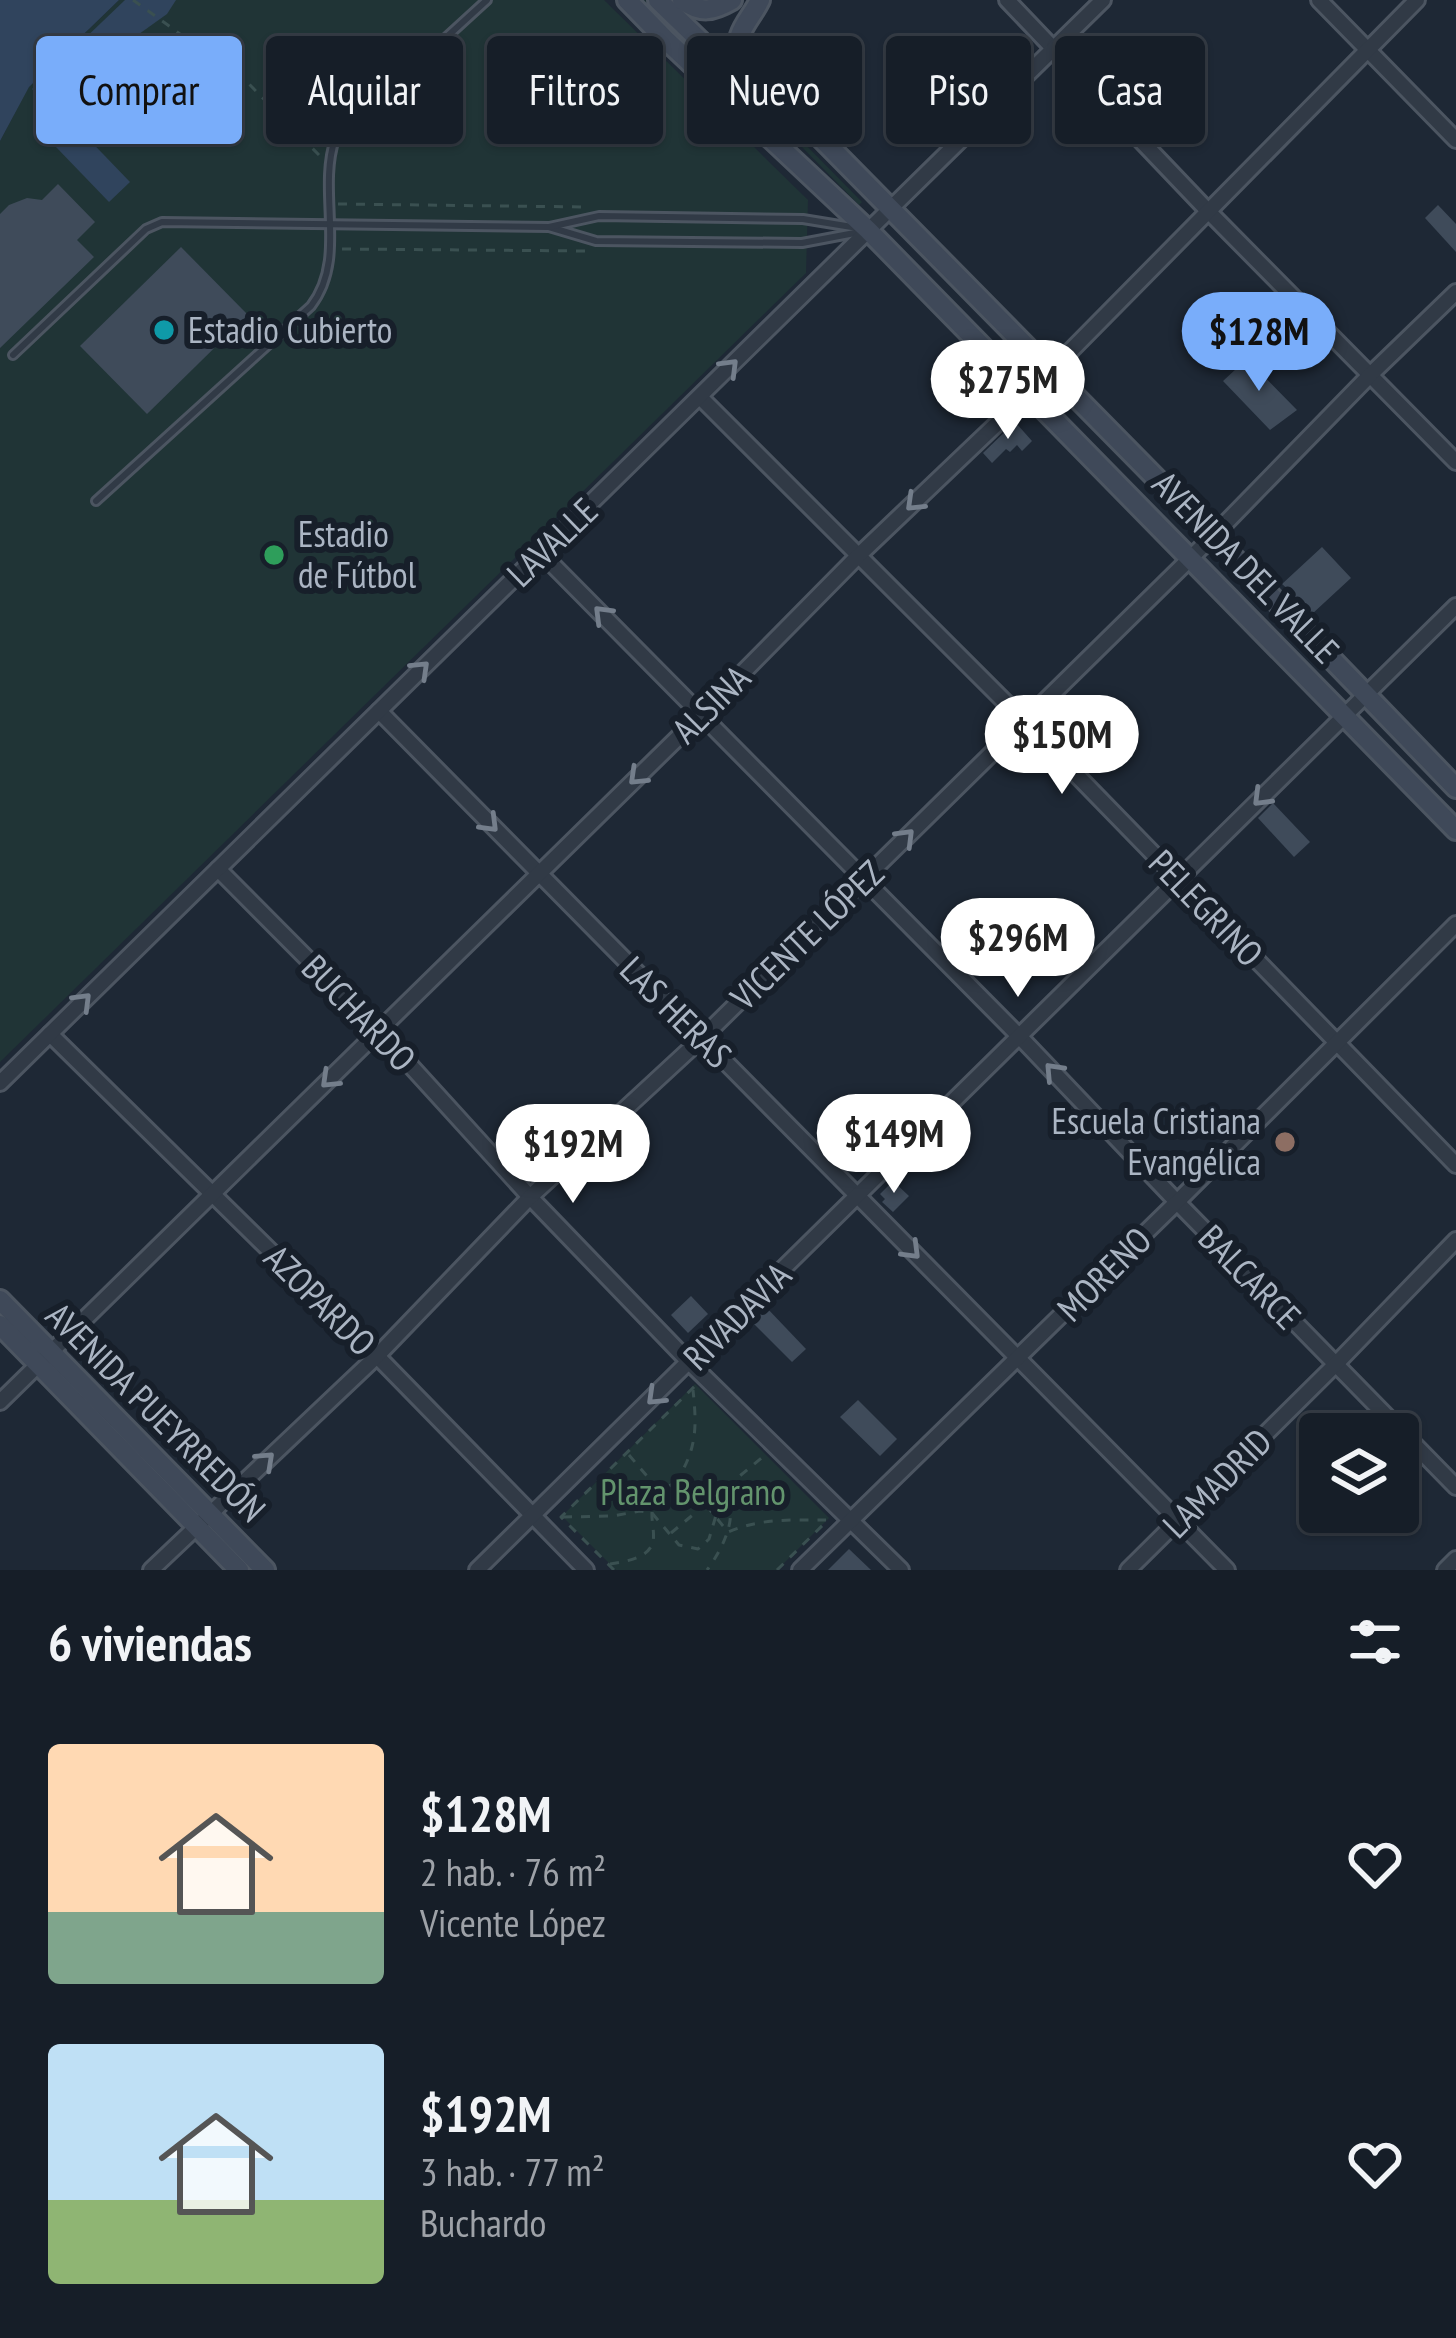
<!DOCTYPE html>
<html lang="es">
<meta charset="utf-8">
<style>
:root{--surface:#161e28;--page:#232b34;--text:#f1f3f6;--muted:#9ea2a8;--line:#353c45;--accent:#79adfa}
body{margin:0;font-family:"PT Sans Narrow",sans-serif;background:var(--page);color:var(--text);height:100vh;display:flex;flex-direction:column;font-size:45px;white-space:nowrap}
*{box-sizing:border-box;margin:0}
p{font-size:39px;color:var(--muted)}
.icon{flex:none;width:66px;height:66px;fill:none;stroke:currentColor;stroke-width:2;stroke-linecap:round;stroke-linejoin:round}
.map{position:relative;height:1570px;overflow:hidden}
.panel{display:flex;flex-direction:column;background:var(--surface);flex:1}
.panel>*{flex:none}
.top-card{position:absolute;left:36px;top:36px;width:1386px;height:108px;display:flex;gap:24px}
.tools{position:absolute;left:1299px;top:1413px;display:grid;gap:24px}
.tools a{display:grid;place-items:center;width:120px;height:120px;border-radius:12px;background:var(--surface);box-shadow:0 3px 9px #0004,0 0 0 3px var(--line);font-size:60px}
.price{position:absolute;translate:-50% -102px;padding:0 27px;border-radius:42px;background:#fff;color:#222;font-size:39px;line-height:78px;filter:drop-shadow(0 3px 6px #0008)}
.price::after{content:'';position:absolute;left:50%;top:72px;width:36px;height:27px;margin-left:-18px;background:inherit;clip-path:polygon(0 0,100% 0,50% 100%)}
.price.current{background:var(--accent);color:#111}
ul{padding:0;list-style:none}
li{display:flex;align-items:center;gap:36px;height:300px;padding:0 48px}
li span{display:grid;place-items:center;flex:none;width:336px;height:240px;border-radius:12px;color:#555}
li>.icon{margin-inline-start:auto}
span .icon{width:144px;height:144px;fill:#fffc;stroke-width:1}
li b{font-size:51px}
h2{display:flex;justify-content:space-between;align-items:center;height:144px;padding:0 48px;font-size:51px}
.chip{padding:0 42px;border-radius:12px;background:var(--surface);box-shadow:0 3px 9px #0004,0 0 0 3px var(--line);font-size:42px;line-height:108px}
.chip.current{background:var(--accent);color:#111}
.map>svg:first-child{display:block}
.green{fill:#203436}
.water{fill:#30445d}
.building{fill:#3f4b5a}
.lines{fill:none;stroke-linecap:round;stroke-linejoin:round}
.lane-casing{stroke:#4c5561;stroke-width:12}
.street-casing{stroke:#4c5561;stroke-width:20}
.secondary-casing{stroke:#4c5561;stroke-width:24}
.path{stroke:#3a5051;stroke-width:3;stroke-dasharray:9 9;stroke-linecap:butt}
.lane{stroke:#313a46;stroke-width:6}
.street{stroke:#313a46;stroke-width:14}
.secondary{stroke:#3f4959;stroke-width:18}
.oneway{stroke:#747e8b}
.culture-dot{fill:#0f9aa8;stroke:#171f2a;stroke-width:4.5}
.leisure-dot{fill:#2e9e5b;stroke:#171f2a;stroke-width:4.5}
.education-dot{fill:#8d6e63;stroke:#171f2a;stroke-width:4.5}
.labels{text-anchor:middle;stroke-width:12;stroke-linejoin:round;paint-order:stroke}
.poi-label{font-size:36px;fill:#abb5c3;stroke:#171f2a;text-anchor:start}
.street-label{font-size:36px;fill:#abb5c3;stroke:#171f2a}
.park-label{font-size:36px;fill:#63946d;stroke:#171f2a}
</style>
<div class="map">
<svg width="1456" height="1570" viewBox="0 0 1456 1570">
<rect width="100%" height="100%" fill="#1e2835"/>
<g class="green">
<polygon points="119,0 604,0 808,200 806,273 0,1062 0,141 28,88"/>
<polygon points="639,0 645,0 693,49 802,141 862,202 859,205 799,144 690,52"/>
<polygon points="695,1384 829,1518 777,1570 616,1570 562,1516"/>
</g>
<g class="water">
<polygon points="0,0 119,0 29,87 0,141"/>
<polygon points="125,0 176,0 167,14 44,102 32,89"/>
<polygon points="77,127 130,182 109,202 56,147"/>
</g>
<g class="building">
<polygon points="58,184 95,222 77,240 94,257 0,348 0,214 9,205 27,198 42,200"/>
<polygon points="1438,205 1456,224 1456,252 1425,218"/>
<polygon points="181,247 248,315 147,414 80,346"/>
<polygon points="1243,355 1297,410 1270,430 1223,381 1237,368 1234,364"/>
<polygon points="974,373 991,389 988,400 968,419 947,400"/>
<polygon points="1015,422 1032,441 1022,451 1017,445 1010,452 1006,449 992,463 983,453"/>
<polygon points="1322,547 1351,578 1312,614 1302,603 1299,606 1290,596 1292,593 1282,584"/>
<polygon points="1273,803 1310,842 1294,857 1258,818"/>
<polygon points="893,1181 909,1196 893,1212 882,1202 885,1199 880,1194"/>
<polygon points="691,1296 708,1314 688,1333 671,1315"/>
<polygon points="765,1306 806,1349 792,1362 751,1321"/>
<polygon points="858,1400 897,1439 880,1456 840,1417"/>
<polygon points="849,1549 871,1570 828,1570"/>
</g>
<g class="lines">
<defs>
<g id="lane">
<polyline points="549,227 596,241 802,243 860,232"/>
<polyline points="13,355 146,229 162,222 549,227 599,216 803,219 858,228"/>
<path d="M96 501 311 306C348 258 317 193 335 139L487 0"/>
</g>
<g id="street">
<polyline points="1007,0 1208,211 1456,462"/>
<polyline points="1319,0 1456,140"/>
<polyline points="700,397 1024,721 1456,1165"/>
<polyline points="540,552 1020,1037 1177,1202 1456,1487"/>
<polyline points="379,711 1227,1570"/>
<polyline points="218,869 379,1031 530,1197 690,1363 901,1570"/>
<polyline points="50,1034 377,1356 586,1570"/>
<polyline points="0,1083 1103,0"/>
<polyline points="0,1402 701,715 858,556 1029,393 1417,0"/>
<polyline points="151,1570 377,1356 530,1197 702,1038 1213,536 1371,374 1456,292"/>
<polyline points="477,1570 1456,606"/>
<polyline points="800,1570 1177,1202 1456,924"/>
<polyline points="1128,1570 1335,1365 1456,1240"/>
<polyline points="1445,1570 1456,1559"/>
</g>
<g id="secondary">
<polyline points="627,0 666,40 868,230 1456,830"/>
<polyline points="658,0 778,116 803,132"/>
<path d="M682 0C701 14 713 11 732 0"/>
<path d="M760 0C750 21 731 34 742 58L1213 536 1456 788"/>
<polyline points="0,1300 265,1570"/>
<polyline points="0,1325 239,1570"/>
</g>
</defs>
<use href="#lane" class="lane-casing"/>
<use href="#street" class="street-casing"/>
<use href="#secondary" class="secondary-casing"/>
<g class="path">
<polyline points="133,0 248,83 319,155"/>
<polyline points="338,204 586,207"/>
<polyline points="342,249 590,251"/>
<polyline points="629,1455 652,1482 666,1486"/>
<path d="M675 1483C697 1450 697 1428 693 1390"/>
<path d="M706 1505 728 1532C761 1518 791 1520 826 1520"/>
<polyline points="563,1517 613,1516 640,1511 652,1513 679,1545 698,1549 709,1539 722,1495"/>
<polyline points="671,1533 765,1455"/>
<path d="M610 1564C692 1553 624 1514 669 1486 680 1480 695 1479 706 1483 749 1498 726 1544 707 1570"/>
<polyline points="614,1570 561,1517 695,1386"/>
<polyline points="777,1570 827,1521"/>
</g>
<use href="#lane" class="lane"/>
<use href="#street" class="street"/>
<use href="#secondary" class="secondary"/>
</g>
<defs><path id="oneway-chevron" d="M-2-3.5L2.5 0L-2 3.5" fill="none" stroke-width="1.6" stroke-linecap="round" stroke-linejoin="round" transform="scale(3)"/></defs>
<g class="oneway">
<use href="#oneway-chevron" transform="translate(730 367) rotate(-45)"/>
<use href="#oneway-chevron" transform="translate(914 503) rotate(136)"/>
<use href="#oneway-chevron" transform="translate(602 614) rotate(-135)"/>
<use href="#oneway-chevron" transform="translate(421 669) rotate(-44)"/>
<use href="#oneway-chevron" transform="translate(637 777) rotate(136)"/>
<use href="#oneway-chevron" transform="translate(1261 798) rotate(135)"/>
<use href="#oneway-chevron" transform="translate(490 824) rotate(45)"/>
<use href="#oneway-chevron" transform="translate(906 837) rotate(-45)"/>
<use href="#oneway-chevron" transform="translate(83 1001) rotate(-45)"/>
<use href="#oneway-chevron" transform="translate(1053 1071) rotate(-133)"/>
<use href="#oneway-chevron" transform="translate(329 1080) rotate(136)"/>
<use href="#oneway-chevron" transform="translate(912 1251) rotate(45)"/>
<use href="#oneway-chevron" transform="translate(655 1397) rotate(136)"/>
<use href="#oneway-chevron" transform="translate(266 1460) rotate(-43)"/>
</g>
<circle class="culture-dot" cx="164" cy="330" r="12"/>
<circle class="leisure-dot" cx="274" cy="555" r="12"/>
<circle class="education-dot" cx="1285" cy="1142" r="12"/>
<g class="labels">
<g class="poi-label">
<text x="188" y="343">Estadio Cubierto</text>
<text x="298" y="547">Estadio<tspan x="298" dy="41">de Fútbol</tspan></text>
<text x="1261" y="1134" text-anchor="end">Escuela Cristiana<tspan x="1261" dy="41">Evangélica</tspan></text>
</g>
<g class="street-label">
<text transform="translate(552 542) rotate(-44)" y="13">LAVALLE</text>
<text transform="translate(1246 567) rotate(46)" y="13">AVENIDA DEL VALLE</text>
<text transform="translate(711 704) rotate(-45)" y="13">ALSINA</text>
<text transform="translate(1206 908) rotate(46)" y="13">PELEGRINO</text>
<text transform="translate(807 935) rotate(-44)" y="13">VICENTE LÓPEZ</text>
<text transform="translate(676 1012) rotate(45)" y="13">LAS HERAS</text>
<text transform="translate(359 1013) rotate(46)" y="13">BUCHARDO</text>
<text transform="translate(1104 1274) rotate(-45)" y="13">MORENO</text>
<text transform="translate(1250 1277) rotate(46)" y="13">BALCARCE</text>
<text transform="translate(320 1300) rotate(45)" y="13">AZOPARDO</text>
<text transform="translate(737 1316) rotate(-45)" y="13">RIVADAVIA</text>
<text transform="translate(156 1412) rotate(45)" y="13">AVENIDA PUEYRREDÓN</text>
<text transform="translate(1217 1483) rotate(-45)" y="13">LAMADRID</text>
</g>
<g class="park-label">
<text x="693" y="1505">Plaza Belgrano</text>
</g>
</g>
</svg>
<div class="tools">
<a><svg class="icon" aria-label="layers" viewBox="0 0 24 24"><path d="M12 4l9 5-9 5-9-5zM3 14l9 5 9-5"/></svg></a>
</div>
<b class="price current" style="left:1259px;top:394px">$128M</b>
<b class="price" style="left:1008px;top:442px">$275M</b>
<b class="price" style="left:1062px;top:797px">$150M</b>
<b class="price" style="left:1018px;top:1000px">$296M</b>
<b class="price" style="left:894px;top:1196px">$149M</b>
<b class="price" style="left:573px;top:1206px">$192M</b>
<div class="top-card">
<a class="chip current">Comprar</a>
<a class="chip">Alquilar</a>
<a class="chip">Filtros</a>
<a class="chip">Nuevo</a>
<a class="chip">Piso</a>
<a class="chip">Casa</a>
</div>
</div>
<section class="panel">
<h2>6 viviendas<svg class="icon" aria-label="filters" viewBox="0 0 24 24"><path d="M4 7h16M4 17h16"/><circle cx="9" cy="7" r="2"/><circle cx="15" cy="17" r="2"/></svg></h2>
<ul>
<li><span style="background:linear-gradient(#ffd9b3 70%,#7fa58c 0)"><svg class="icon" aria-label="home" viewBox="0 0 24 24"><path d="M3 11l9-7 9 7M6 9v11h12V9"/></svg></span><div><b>$128M</b><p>2 hab. · 76 m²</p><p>Vicente López</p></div><svg class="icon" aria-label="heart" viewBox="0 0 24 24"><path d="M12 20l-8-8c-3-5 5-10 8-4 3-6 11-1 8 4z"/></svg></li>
<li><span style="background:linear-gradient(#bfe0f5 65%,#8fb573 0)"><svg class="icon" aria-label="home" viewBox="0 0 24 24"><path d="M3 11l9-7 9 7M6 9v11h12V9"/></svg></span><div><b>$192M</b><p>3 hab. · 77 m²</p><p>Buchardo</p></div><svg class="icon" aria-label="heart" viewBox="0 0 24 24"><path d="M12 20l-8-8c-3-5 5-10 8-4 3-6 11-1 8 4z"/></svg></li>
</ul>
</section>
